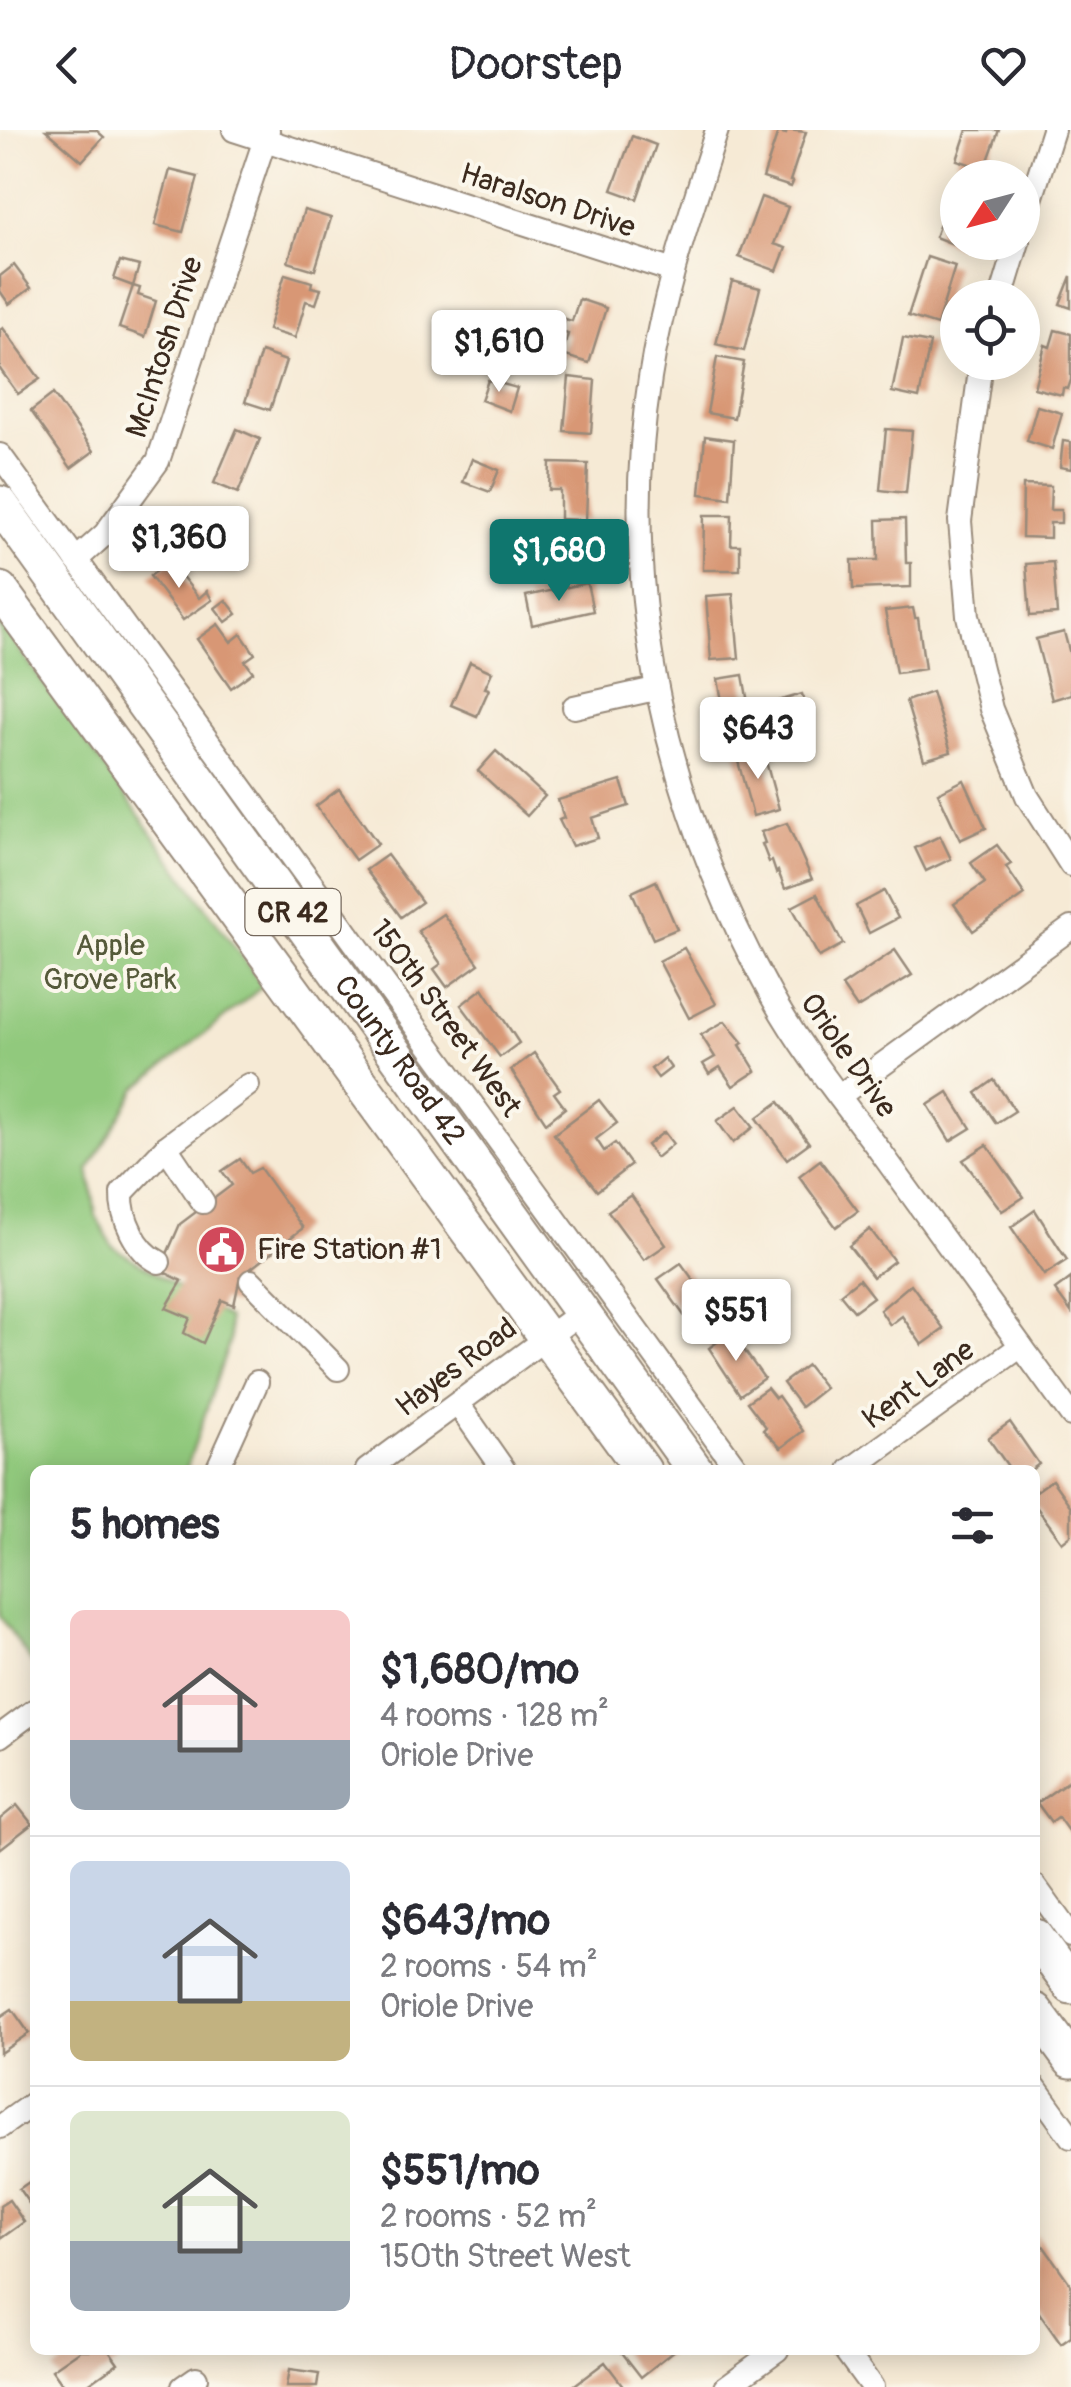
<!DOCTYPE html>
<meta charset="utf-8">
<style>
:root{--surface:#fff;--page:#f2f2f3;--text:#2b2b33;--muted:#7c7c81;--line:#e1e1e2;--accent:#0f766e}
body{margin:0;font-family:Pangolin,sans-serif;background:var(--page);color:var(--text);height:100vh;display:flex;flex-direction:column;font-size:38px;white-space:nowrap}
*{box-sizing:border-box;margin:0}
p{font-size:32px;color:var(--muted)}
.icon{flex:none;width:55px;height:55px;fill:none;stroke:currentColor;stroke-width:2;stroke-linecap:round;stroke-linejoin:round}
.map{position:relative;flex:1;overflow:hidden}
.drawer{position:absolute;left:30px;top:1335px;width:1010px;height:890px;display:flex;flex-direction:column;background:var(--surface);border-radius:15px;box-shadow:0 5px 25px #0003}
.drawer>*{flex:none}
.needle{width:65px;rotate:234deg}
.buttons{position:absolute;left:940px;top:30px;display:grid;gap:20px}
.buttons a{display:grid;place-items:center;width:100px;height:100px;border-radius:50%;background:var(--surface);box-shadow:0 5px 25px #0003;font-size:50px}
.price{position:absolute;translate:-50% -85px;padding:0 22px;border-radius:10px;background:#fff;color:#222;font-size:32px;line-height:65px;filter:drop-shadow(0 2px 5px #0008)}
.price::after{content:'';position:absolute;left:50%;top:60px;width:30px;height:22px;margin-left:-15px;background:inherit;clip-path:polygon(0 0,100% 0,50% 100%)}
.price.active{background:var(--accent);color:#fff}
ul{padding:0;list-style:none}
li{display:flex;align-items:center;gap:30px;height:250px;padding:0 40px}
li+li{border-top:2px solid var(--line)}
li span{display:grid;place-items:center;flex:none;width:280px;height:200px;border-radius:15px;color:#555}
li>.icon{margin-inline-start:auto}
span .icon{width:120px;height:120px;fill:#fffc;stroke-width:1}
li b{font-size:42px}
h2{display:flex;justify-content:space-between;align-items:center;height:120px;padding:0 40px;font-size:42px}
header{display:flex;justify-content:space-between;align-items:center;height:130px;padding:0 40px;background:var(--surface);font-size:45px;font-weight:600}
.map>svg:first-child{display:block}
.green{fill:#91c97d;stroke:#667a4e;stroke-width:2.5}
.building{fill:#d89775}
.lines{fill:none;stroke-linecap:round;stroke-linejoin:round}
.minor-casing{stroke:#988a7a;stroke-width:26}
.highway-casing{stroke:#988a7a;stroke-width:39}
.minor{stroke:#fff;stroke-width:22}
.highway{stroke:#fff;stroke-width:35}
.labels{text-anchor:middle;stroke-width:8;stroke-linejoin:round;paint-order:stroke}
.shield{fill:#fbf7ec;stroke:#75685c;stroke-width:2.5}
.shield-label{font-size:28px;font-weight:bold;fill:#3b2a1e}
.street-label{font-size:30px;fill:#3b2a1e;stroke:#fbf7ec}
.park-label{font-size:30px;fill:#555a3a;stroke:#fbf7ec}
.poi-label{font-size:30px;fill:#3b2a1e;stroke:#fbf7ec;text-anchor:start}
</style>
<header><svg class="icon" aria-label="back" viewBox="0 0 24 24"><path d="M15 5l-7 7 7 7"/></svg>Doorstep<svg class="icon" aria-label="heart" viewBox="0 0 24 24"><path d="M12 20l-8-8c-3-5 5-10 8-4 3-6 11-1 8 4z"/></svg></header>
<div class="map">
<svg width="1071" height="2257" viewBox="0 0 1071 2257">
<rect width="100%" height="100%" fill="#fbf7ec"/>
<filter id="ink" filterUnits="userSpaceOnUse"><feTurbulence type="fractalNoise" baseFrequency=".01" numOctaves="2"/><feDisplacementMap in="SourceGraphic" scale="20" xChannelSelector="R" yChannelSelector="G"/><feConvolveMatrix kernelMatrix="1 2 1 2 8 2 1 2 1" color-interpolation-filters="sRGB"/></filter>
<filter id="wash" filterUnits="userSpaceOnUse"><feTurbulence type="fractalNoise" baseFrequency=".0048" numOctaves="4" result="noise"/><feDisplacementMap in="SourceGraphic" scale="40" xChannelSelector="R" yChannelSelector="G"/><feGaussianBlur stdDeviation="2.25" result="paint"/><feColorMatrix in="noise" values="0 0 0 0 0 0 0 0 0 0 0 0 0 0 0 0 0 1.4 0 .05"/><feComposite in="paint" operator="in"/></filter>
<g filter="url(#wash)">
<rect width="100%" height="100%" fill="#f6ead5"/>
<polygon class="green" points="0,493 263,856 137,958 89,1039 96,1086 112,1116 228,1188 230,1210 186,1340 35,1340 35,1537 0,1486"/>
<g id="blocks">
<g class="building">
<polygon points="46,0 96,0 104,7 82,31"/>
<polygon points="787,0 806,2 790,51 793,52 791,57 763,48 778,2 786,4"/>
<polygon points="967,0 999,0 985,39 957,30"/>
<polygon points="632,6 656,15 637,69 612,60"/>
<polygon points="170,40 198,47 183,102 155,95"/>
<polygon points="957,48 958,48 958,116 935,107"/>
<polygon points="761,67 788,77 774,114 786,118 777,141 739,127"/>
<polygon points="304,80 331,88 315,140 288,132"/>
<polygon points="927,127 955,136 937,195 908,186"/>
<polygon points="120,131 139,136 133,156 114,149"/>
<polygon points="14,135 31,158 9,174 0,161 0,146"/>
<polygon points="285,144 312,152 311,157 321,159 316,174 306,171 295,208 268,200"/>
<polygon points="1071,146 1071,178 1060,174"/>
<polygon points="732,151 760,158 744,221 716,214"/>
<polygon points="133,156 140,158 138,165 156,171 145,207 119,198"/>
<polygon points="579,169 606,178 589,233 562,225 568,204 561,202 565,189 572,191"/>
<polygon points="3,198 40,249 18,264 0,239 0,200"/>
<polygon points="1055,200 1071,204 1071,250 1068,259 1063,258 1062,265 1034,258 1045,215 1050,217"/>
<polygon points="903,208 930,213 919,268 892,262"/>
<polygon points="261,222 286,231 270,280 245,272"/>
<polygon points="717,227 744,232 734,288 707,283"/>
<polygon points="569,247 595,250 591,303 564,301"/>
<polygon points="488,250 517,258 510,281 481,270"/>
<polygon points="53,264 94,321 71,338 31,281"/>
<polygon points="1037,276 1062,283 1052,319 1027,311"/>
<polygon points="237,299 260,309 238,363 214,353"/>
<polygon points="886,299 912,301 906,363 880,360"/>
<polygon points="705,306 734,310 730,368 700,364"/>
<polygon points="1063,311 1071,312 1071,339 1060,337"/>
<polygon points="472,329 499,340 490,362 463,352"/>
<polygon points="550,333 588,334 586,390 560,389 560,360 549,360"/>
<polygon points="1023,355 1051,356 1050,380 1061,380 1061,393 1050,393 1050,408 1022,407"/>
<polygon points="194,384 215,397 205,412 185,399"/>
<polygon points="704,385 732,385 731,415 740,415 740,440 703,440"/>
<polygon points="905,389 906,433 911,433 911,457 853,459 852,430 878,430 877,390"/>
<polygon points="170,431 199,468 207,461 212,470 183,490 150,446"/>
<polygon points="1053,432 1057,484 1030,486 1026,434"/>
<polygon points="587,453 593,481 532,495 526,466"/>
<polygon points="733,464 739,528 711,530 706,466"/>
<polygon points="226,470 237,484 226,492 215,478"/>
<polygon points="913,478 915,488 918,488 925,539 896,543 885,481"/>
<polygon points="218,494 231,512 241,504 255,524 245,531 253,542 231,558 197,509"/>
<polygon points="1064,502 1071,528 1071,564 1052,570 1036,509"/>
<polygon points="470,532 492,542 485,558 489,559 477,586 451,575"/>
<polygon points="743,545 752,595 727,599 718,549"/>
<polygon points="932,562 951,622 924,630 906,571"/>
<polygon points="802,564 810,589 776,599 768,574"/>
<polygon points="762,617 779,679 753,686 736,624"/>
<polygon points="496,621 545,666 527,686 478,641"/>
<polygon points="964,650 986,698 960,710 938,663"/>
<polygon points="621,651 629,676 592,688 598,708 572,716 559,690 564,688 558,670"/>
<polygon points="339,659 378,714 355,730 316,676"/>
<polygon points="787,693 812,749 785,759 778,741 776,743 772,731 769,732 762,714 765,713 761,702"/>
<polygon points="940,706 951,729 926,741 915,718"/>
<polygon points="997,715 1011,734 1006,737 1025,765 973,801 954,774 985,753 971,733"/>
<polygon points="387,725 422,772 401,787 366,740"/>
<polygon points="656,751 677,799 653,809 632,762"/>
<polygon points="884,761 898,788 869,803 856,776"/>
<polygon points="817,764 843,814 819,827 792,777"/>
<polygon points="443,784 479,834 447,857 434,839 441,834 418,801"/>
<polygon points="684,818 716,874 689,888 659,831"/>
<polygon points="895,820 912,845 857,878 842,856"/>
<polygon points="483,858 519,913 500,927 461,875"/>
<polygon points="725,891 743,913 740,915 756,941 733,956 720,937 709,944 703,934 715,927 701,905"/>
<polygon points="534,923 560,959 554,963 565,978 546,993 511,940"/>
<polygon points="664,928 671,938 658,948 651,939"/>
<polygon points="994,950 1015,981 996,993 976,963"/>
<polygon points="948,962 971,998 950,1011 928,975"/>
<polygon points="599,970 617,993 596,1009 604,1021 615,1013 631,1035 597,1061 554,1004"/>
<polygon points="779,972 809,1013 787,1029 757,988"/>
<polygon points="738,976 754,997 733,1013 717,991"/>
<polygon points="664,1002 673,1014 656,1028 647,1015"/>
<polygon points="987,1015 1024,1067 1002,1081 963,1030"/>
<polygon points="240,1029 250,1043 260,1038 303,1098 240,1147 234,1175 222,1170 203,1213 184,1203 190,1188 166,1178 182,1151 160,1140 180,1094 232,1055 222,1041"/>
<polygon points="820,1030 858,1081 836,1097 799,1046"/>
<polygon points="631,1065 666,1115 644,1130 608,1081"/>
<polygon points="1035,1080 1067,1130 1044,1145 1011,1097"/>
<polygon points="870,1099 894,1131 873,1147 849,1116"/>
<polygon points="681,1133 716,1181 693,1198 658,1149"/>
<polygon points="1071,1148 1071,1182 1055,1160"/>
<polygon points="859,1149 873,1167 854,1181 840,1164"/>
<polygon points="911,1154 944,1199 922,1215 902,1186 890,1195 880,1180"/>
<polygon points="731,1202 764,1248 740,1265 709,1218"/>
<polygon points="807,1235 825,1258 801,1277 783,1253"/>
<polygon points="767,1258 775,1268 778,1266 803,1301 781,1318 763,1300 766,1297 747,1272"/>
<polygon points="1010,1292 1039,1334 1031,1340 1010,1339 988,1308"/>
<polygon points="1052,1350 1071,1377 1071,1405 1062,1412 1035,1375 1035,1362"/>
<polygon points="1068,1651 1071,1654 1071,1705 1058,1687 1051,1692 1037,1673"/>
<polygon points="17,1675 32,1694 0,1719 0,1689"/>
<polygon points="12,1879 29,1903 0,1923 0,1887"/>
<polygon points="35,2048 35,2082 19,2059"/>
<polygon points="9,2070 24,2092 0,2109 0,2076"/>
<polygon points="1035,2104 1071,2155 1071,2207 1061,2214 1035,2177"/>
<polygon points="81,2220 109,2220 118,2233 84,2257 64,2257 52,2240"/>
<polygon points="620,2220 675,2220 641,2247"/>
<polygon points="605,2232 624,2257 572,2257"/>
<polygon points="289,2240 319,2244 317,2257 286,2257"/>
</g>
</g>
</g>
<g filter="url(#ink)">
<use href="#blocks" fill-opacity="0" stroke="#988a7a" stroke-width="2.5"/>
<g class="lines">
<defs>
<g id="minor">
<polyline points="234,0 673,141"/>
<path d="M717 0C691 82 663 163 650 248 616 464 667 677 772 867 802 921 843 971 880 1021 944 1109 1008 1197 1071 1285"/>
<polyline points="1022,98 1053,0"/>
<polyline points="1001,168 1018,112"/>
<polyline points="981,232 960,391 968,486 991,579 1027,666 1071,735"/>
<polyline points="0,325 738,1340"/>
<polyline points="76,430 105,404 158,331 268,0"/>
<polyline points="574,577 655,559"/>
<polyline points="839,966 1071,798"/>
<polyline points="203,1072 166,1017 248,955"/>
<path d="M159 1132C136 1121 121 1088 122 1063L166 1017"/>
<polyline points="251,1151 338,1239"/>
<polyline points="458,1274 504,1340"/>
<polyline points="217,1340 257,1252"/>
<polyline points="367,1340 580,1183"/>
<polyline points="850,1340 1021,1216"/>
<polyline points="0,1606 35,1580"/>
<polyline points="1035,1756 1071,1806"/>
<polyline points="1035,1957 1071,2007"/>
<polyline points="0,1997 35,1972"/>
<polyline points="845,2220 872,2257"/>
<polyline points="183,2257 196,2248"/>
<polyline points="726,2257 777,2220"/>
</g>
<g id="highway">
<path id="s1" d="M0 374 695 1340"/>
<polyline points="0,460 643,1340"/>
<polyline points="1035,1807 1071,1856"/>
<polyline points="1035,1881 1071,1930"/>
</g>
</defs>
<use href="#minor" class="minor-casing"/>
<use href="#highway" class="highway-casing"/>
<use href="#minor" class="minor"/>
<use href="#highway" class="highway"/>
</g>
</g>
<defs>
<symbol id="civic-disc" viewBox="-11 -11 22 22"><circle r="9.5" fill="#d1495b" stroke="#fbf7ec"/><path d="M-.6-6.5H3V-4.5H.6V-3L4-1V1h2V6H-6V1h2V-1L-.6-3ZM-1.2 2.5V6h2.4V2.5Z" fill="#fff"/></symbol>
</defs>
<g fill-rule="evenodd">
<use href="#civic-disc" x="194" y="1092" width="55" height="55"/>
</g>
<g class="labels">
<rect class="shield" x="245.5" y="759" width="95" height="46" rx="8"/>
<g class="shield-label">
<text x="293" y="792">CR 42</text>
</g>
<g class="street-label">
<text transform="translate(548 70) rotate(18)" y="10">Haralson Drive</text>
<text transform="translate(164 217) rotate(-72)" y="10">McIntosh Drive</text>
<text transform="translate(446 888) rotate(54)" y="10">150th Street West</text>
<text transform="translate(849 925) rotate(55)" y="10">Oriole Drive</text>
<text dy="10" stroke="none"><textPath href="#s1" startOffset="685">County Road 42</textPath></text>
<text transform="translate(456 1237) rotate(-37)" y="10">Hayes Road</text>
<text transform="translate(918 1254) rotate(-36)" y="10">Kent Lane</text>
</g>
<g class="park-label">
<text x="110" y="825">Apple<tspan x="110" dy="34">Grove Park</tspan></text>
</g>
<g class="poi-label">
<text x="257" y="1129">Fire Station #1</text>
</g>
</g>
</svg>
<div class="buttons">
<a><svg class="needle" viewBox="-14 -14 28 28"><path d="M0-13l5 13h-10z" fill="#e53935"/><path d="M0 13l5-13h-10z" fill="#7c7c81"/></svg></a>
<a><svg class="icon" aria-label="locate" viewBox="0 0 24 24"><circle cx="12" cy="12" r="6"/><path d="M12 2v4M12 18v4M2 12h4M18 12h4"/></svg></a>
</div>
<b class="price" style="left:499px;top:265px">$1,610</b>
<b class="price" style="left:179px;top:461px">$1,360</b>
<b class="price active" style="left:559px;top:474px">$1,680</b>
<b class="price" style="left:758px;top:652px">$643</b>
<b class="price" style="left:736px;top:1234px">$551</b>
<section class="drawer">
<h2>5 homes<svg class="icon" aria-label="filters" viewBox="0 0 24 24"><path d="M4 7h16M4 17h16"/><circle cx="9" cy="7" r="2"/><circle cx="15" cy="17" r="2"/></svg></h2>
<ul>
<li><span style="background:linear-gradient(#f6c9c9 65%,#9aa5b1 0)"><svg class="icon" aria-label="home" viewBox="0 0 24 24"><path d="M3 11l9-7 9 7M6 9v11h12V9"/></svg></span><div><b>$1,680/mo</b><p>4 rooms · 128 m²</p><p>Oriole Drive</p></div></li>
<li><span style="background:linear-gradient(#c9d6e8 70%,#c2b280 0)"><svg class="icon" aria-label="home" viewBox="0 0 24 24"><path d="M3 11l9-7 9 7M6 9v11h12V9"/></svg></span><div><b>$643/mo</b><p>2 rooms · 54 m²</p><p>Oriole Drive</p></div></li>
<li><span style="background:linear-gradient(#dfe7d0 65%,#9aa5b1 0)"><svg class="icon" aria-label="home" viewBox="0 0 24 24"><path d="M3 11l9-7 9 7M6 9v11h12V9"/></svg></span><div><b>$551/mo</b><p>2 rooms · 52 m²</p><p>150th Street West</p></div></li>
</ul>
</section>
</div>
